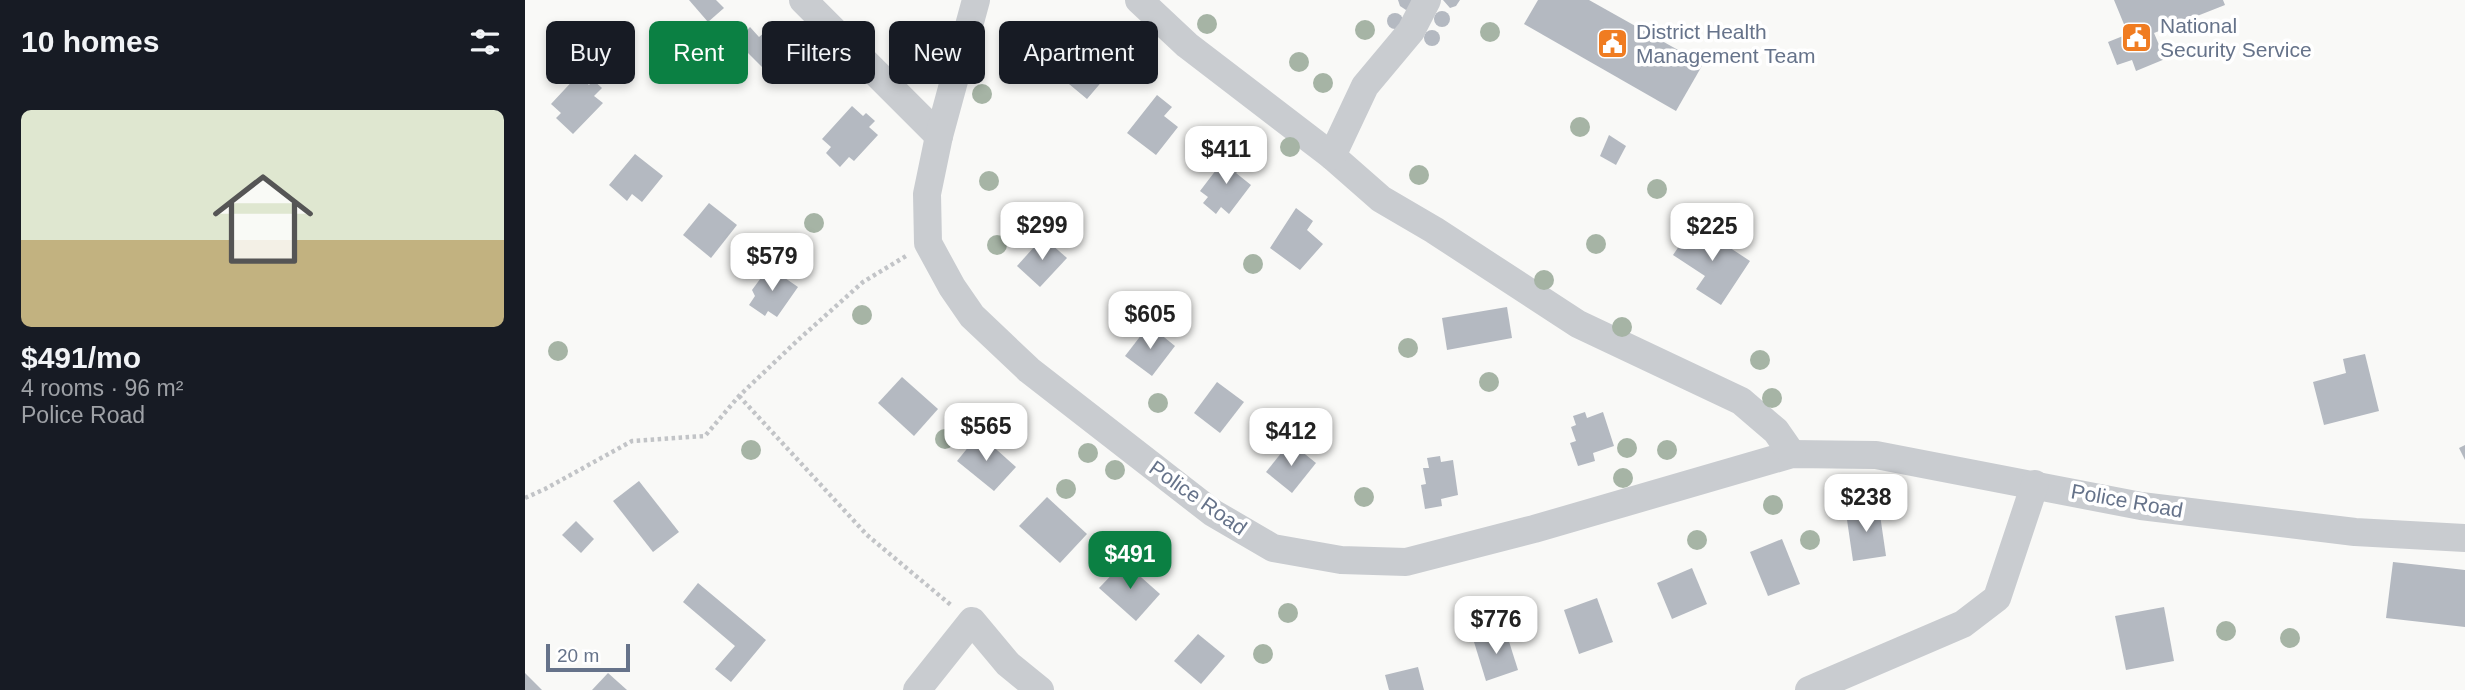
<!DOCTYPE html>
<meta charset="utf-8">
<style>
:root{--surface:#171b24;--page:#242831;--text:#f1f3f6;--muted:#9ea1a6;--line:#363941;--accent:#0b8043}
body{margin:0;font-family:Arial,sans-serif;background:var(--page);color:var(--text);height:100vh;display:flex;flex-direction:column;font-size:26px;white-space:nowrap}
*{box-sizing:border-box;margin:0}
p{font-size:23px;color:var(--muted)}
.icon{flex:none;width:38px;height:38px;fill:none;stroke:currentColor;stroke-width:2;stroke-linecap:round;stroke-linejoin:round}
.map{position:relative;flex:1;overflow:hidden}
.drawer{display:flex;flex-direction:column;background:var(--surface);width:525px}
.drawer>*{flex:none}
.banner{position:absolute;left:21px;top:21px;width:665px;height:63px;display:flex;gap:14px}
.scale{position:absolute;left:21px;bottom:18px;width:84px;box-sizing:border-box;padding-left:7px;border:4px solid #66738a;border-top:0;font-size:19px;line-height:24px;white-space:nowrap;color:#66738a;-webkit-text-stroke:5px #fff;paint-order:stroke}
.price{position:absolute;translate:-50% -60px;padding:0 16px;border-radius:14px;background:#fff;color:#222;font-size:23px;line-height:46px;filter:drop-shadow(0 2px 4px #0008)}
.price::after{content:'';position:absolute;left:50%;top:42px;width:21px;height:16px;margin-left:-10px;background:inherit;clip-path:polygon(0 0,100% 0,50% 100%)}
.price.active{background:var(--accent);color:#fff}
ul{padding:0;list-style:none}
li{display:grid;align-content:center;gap:14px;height:371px;padding:0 21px}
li+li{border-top:2px solid var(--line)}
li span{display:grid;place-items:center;height:217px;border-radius:10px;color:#555}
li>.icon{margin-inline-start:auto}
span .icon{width:126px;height:126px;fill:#fffc;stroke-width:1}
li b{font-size:30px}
h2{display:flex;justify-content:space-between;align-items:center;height:84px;padding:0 21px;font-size:30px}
.tag{padding:0 24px;border-radius:10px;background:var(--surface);box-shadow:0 4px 10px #0003;font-size:24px;line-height:63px}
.tag.active{background:var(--accent);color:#fff}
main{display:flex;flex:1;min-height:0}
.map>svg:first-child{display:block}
.building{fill:#b4b9c1}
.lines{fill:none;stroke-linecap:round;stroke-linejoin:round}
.path{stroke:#c2c4c7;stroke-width:4.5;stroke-dasharray:3.5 3.5;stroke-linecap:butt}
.minor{stroke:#c9ccd0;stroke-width:28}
.tree{fill:#a6b4a5}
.labels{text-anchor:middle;stroke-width:7;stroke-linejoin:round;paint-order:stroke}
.poi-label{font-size:21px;fill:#66738a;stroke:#fff;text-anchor:start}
.street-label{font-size:21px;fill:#66738a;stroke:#fff}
</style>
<main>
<section class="drawer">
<h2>10 homes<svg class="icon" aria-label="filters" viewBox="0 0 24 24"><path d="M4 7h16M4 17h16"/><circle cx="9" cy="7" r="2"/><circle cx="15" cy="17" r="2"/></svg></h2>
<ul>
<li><span style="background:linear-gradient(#dfe7d0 60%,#c2b280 0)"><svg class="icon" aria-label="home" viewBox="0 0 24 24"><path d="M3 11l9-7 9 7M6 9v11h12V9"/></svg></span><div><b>$491/mo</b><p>4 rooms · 96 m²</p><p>Police Road</p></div></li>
</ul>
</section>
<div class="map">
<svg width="1940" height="690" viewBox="0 0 1940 690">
<rect width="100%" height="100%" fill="#f9f9f7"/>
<g class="building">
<polygon points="164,0 191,0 199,8 183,22"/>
<polygon points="873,0 890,0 884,9 881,10 875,6"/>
<polygon points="918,0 935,0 931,6 925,8"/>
<polygon points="1013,0 1064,0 1178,64 1151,111 999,24"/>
<polygon points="1589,0 1698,0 1700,5 1629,33 1640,59 1611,71 1607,60 1592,65 1583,42 1603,34"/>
<circle cx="917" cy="19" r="8"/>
<circle cx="870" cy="21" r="8"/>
<polygon points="225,27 234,37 241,31 249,38 241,46 250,56 238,68 211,41"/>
<circle cx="907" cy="38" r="8"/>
<polygon points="562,37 577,50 569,59 585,72 562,99 532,74"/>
<polygon points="53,75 64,85 68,80 77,88 69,96 78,103 48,134 31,118 36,113 26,104"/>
<polygon points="632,95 647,107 639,116 653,127 631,155 602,133"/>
<polygon points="327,106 338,116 341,113 350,121 344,127 353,135 329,161 324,157 315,167 301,153 306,147 297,139"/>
<polygon points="1084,135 1101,146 1091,165 1075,156"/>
<polygon points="704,153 720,164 711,173 726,185 704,214 696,207 691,214 678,203 683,197 675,191"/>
<polygon points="110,154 138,176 117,202 107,194 102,201 84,185"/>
<polygon points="184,203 212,225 186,258 158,235"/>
<polygon points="771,208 788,221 782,230 798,244 775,270 745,248"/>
<polygon points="1169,224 1225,261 1196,305 1171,289 1180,276 1148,255"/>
<polygon points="518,237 542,258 515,287 492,266"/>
<polygon points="244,267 273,287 252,317 243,311 240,316 224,305 230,296 227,290"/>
<polygon points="982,307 987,338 922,350 917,318"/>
<polygon points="624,325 650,346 627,376 600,356"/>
<polygon points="1840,354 1854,411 1799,425 1788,382 1821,373 1818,359"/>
<polygon points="377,377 413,409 389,436 353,403"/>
<polygon points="692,382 719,402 695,433 669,413"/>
<polygon points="1060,412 1062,418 1078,412 1089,446 1068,453 1070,461 1053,466 1045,443 1051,441 1046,427 1051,425 1048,416"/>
<polygon points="454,434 491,467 469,491 432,461"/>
<polygon points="765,442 791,463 767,493 741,472"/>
<polygon points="1940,445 1940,460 1934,448"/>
<polygon points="915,456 916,462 928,460 933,495 916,499 917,506 900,509 896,485 901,484 898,468 904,468 902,458"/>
<polygon points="114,481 154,532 128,552 88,501"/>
<polygon points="522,497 562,534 535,563 494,526"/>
<polygon points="1354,508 1361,556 1328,561 1321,513"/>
<polygon points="51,521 69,539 56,553 37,535"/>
<polygon points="1257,539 1275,584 1243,596 1225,552"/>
<polygon points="599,562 635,594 611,621 574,588"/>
<polygon points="1868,562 1940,570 1940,627 1861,618"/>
<polygon points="1167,568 1182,604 1147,619 1132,583"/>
<polygon points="173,583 241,640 206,682 190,669 210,646 158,602"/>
<polygon points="1072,598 1088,642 1054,654 1039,610"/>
<polygon points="1639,607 1649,661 1601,670 1590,616"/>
<polygon points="981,632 993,670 961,681 949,642"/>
<polygon points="673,634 700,656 676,684 649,661"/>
<polygon points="893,667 899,690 864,690 860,675"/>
<polygon points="0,673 17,690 0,690"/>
<polygon points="83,673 102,690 67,690"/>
</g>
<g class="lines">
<g class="path">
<polyline points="214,396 342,535 427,606"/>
<polyline points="0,498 20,489 107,441 180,436 214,396 273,340 338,282 381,256"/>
</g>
<g class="minor">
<polyline points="278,0 414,136"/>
<polyline points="451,0 414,136 402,194 403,243 427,287 447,316 504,370 688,513 748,548 816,560 881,562 1009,529 1267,454 1351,455 1616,506 1830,532 1940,538"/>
<polyline points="614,0 662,45 807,156 856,199 909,230 1053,324 1216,401 1251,431 1267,454"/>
<polyline points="807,156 840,86 886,31 902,0"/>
<polyline points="392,690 447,621 483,664 515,690"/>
<polyline points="1284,690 1438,624 1472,598 1510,484"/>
</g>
</g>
<g class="tree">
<circle cx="682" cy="24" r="10"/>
<circle cx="840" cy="30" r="10"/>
<circle cx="965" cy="32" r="10"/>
<circle cx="774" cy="62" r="10"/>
<circle cx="179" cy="63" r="10"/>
<circle cx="798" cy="83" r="10"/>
<circle cx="457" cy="94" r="10"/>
<circle cx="1055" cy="127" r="10"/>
<circle cx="765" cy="147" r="10"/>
<circle cx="894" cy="175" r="10"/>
<circle cx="464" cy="181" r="10"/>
<circle cx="1132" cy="189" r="10"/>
<circle cx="289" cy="223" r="10"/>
<circle cx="1071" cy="244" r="10"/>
<circle cx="472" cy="245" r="10"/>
<circle cx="728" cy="264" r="10"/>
<circle cx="1019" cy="280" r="10"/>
<circle cx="337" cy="315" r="10"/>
<circle cx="1097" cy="327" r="10"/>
<circle cx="883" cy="348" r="10"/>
<circle cx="33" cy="351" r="10"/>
<circle cx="1235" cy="360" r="10"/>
<circle cx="964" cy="382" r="10"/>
<circle cx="1247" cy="398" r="10"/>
<circle cx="633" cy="403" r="10"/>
<circle cx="420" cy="439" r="10"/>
<circle cx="1102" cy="448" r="10"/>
<circle cx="226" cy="450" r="10"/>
<circle cx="1142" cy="450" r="10"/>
<circle cx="563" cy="453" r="10"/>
<circle cx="590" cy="470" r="10"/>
<circle cx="1098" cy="478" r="10"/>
<circle cx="541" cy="489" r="10"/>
<circle cx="839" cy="497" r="10"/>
<circle cx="1248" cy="505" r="10"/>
<circle cx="1172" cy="540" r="10"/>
<circle cx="1285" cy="540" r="10"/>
<circle cx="763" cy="613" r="10"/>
<circle cx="1701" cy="631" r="10"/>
<circle cx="1765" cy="638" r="10"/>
<circle cx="738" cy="654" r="10"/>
</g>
<defs>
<symbol id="civic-square" viewBox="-11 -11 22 22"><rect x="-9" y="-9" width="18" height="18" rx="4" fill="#f07c21" stroke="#fff"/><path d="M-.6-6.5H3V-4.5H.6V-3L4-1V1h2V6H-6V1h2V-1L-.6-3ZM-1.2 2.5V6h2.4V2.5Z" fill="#fff"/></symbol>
</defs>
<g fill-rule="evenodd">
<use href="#civic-square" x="1594" y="20" width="35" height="35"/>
<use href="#civic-square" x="1070" y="26" width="35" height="35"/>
</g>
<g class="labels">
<g class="poi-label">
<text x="1635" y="33">National<tspan x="1635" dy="24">Security Service</tspan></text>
<text x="1111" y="39">District Health<tspan x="1111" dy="24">Management Team</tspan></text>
</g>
<g class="street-label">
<text transform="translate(673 498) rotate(35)" y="7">Police Road</text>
<text transform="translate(1602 501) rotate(10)" y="7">Police Road</text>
</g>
</g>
</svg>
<div class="scale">20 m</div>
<b class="price" style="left:701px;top:186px">$411</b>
<b class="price" style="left:517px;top:262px">$299</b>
<b class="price" style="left:1187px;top:263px">$225</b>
<b class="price" style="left:247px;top:293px">$579</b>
<b class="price" style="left:625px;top:351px">$605</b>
<b class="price" style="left:461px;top:463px">$565</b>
<b class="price" style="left:766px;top:468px">$412</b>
<b class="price" style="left:1341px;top:534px">$238</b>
<b class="price active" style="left:605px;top:591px">$491</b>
<b class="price" style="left:971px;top:656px">$776</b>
<div class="banner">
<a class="tag">Buy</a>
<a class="tag active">Rent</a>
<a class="tag">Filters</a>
<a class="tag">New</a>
<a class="tag">Apartment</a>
</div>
</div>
</main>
